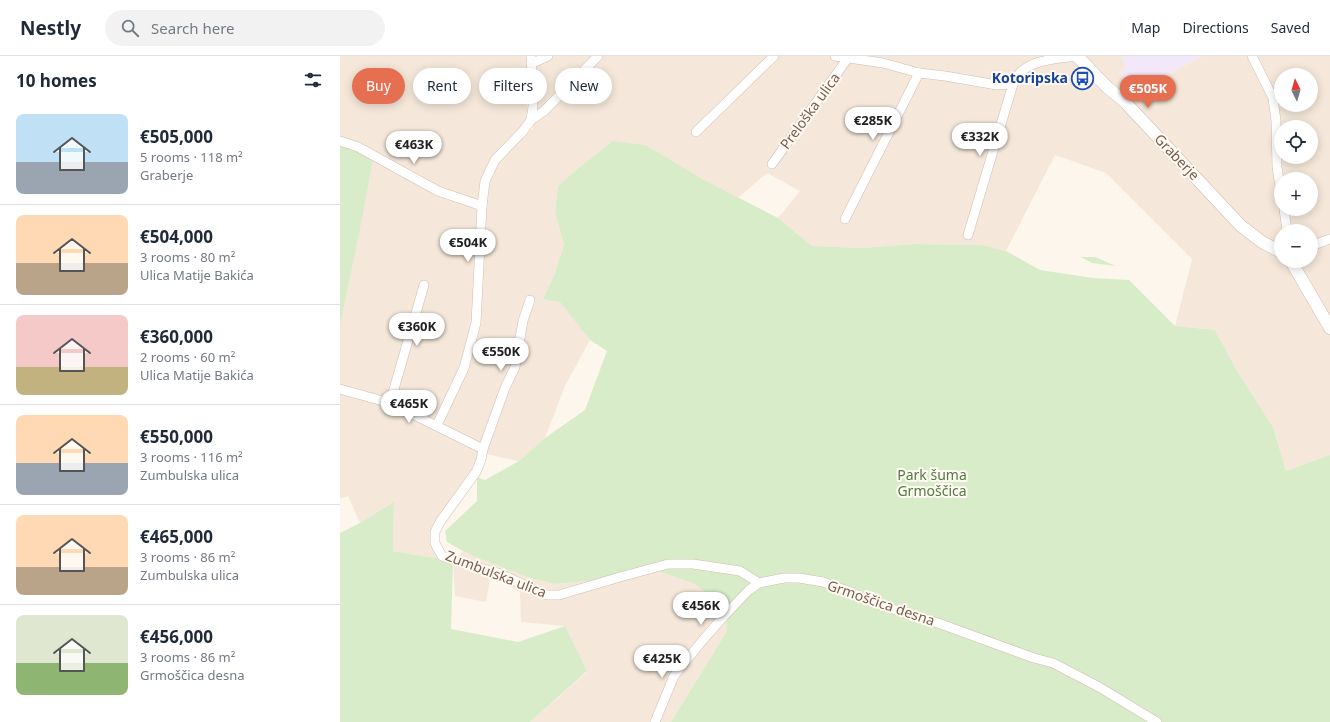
<!DOCTYPE html>
<meta charset="utf-8">
<style>
:root{--surface:#fff;--page:#f2f2f3;--text:#1f2937;--muted:#747a83;--line:#e0e1e3;--accent:#e76f51}
body{margin:0;font-family:"Noto Sans",sans-serif;background:var(--page);color:var(--text);height:100vh;display:flex;flex-direction:column;font-size:15px;white-space:nowrap}
*{box-sizing:border-box;margin:0}
p{font-size:13px;color:var(--muted)}
.icon{flex:none;width:22px;height:22px;fill:none;stroke:currentColor;stroke-width:2;stroke-linecap:round;stroke-linejoin:round}
.map{position:relative;flex:1;overflow:hidden}
.sheet{display:flex;flex-direction:column;background:var(--surface);width:340px}
.sheet>*{flex:none}
.guide{position:absolute;left:12px;top:12px;width:380px;height:36px;display:flex;gap:8px}
.needle{width:26px;rotate:355deg}
.buttons{position:absolute;left:934px;top:12px;display:grid;gap:8px}
.buttons a{display:grid;place-items:center;width:44px;height:44px;border-radius:50%;background:var(--surface);box-shadow:0 2px 10px #0003;font-size:20px}
.price{position:absolute;translate:-50% -34px;padding:0 9px;border-radius:14px;background:#fff;color:#222;font-size:13px;line-height:26px;filter:drop-shadow(0 1px 2px #0008)}
.price::after{content:'';position:absolute;left:50%;top:24px;width:12px;height:9px;margin-left:-6px;background:inherit;clip-path:polygon(0 0,100% 0,50% 100%)}
.price.on{background:var(--accent);color:#fff}
ul{padding:0;list-style:none}
li{display:flex;align-items:center;gap:12px;height:100px;padding:0 16px}
li+li{border-top:1px solid var(--line)}
li span{display:grid;place-items:center;flex:none;width:112px;height:80px;border-radius:8px;color:#555}
li>.icon{margin-inline-start:auto}
span .icon{width:48px;height:48px;fill:#fffc;stroke-width:1}
li b{font-size:17px}
h2{display:flex;justify-content:space-between;align-items:center;height:48px;padding:0 16px;font-size:17px}
.chip{padding:0 14px;border-radius:18px;background:var(--surface);box-shadow:0 2px 10px #0003;font-size:14px;line-height:36px}
.chip.on{background:var(--accent);color:#fff}
header{display:flex;align-items:center;gap:24px;box-sizing:border-box;height:56px;padding:0 20px;background:var(--surface);border-bottom:1px solid var(--line)}
header strong{font-size:19px}
nav{display:flex;gap:22px;margin-inline-start:auto;font-size:14px}
.search{width:280px;height:36px;background:var(--page);display:flex;align-items:center;gap:10px;box-sizing:border-box;padding:0 14px;border-radius:22px;color:var(--muted);font-size:15px}
main{display:flex;flex:1;min-height:0}
.map>svg:first-child{display:block}
.residential{fill:#f5e8da;fill-rule:evenodd}
.education{fill:#f3e8fa}
.green{fill:#d8ecc9}
.lines{fill:none;stroke-linecap:round;stroke-linejoin:round}
.minor-casing{stroke:#d1beb0;stroke-width:10}
.tertiary-casing{stroke:#d1beb0;stroke-width:13}
.minor{stroke:#fff;stroke-width:9}
.tertiary{stroke:#fff;stroke-width:12}
.labels{text-anchor:middle;stroke-width:4;stroke-linejoin:round;paint-order:stroke}
.transit-label{font-size:14px;font-weight:bold;fill:#164399;stroke:#fffaf3;text-anchor:end}
.street-label{font-size:14px;fill:#7a5c4d;stroke:#fffaf3}
.park-label{font-size:14px;fill:#537a41;stroke:#fffaf3}
</style>
<header>
<strong>Nestly</strong>
<div class="search"><svg class="icon" aria-label="search" viewBox="0 0 24 24"><circle cx="10" cy="10" r="6"/><path d="M15 15l6 6"/></svg>Search here</div>
<nav><a>Map</a><a>Directions</a><a>Saved</a></nav>
</header>
<main>
<section class="sheet">
<h2>10 homes<svg class="icon" aria-label="filters" viewBox="0 0 24 24"><path d="M4 7h16M4 17h16"/><circle cx="9" cy="7" r="2"/><circle cx="15" cy="17" r="2"/></svg></h2>
<ul>
<li><span style="background:linear-gradient(#bfe0f5 60%,#9aa5b1 0)"><svg class="icon" aria-label="home" viewBox="0 0 24 24"><path d="M3 11l9-7 9 7M6 9v11h12V9"/></svg></span><div><b>€505,000</b><p>5 rooms · 118 m²</p><p>Graberje</p></div></li>
<li><span style="background:linear-gradient(#ffd9b3 60%,#b9a48a 0)"><svg class="icon" aria-label="home" viewBox="0 0 24 24"><path d="M3 11l9-7 9 7M6 9v11h12V9"/></svg></span><div><b>€504,000</b><p>3 rooms · 80 m²</p><p>Ulica Matije Bakića</p></div></li>
<li><span style="background:linear-gradient(#f6c9c9 65%,#c2b280 0)"><svg class="icon" aria-label="home" viewBox="0 0 24 24"><path d="M3 11l9-7 9 7M6 9v11h12V9"/></svg></span><div><b>€360,000</b><p>2 rooms · 60 m²</p><p>Ulica Matije Bakića</p></div></li>
<li><span style="background:linear-gradient(#ffd9b3 60%,#9aa5b1 0)"><svg class="icon" aria-label="home" viewBox="0 0 24 24"><path d="M3 11l9-7 9 7M6 9v11h12V9"/></svg></span><div><b>€550,000</b><p>3 rooms · 116 m²</p><p>Zumbulska ulica</p></div></li>
<li><span style="background:linear-gradient(#ffd9b3 65%,#b9a48a 0)"><svg class="icon" aria-label="home" viewBox="0 0 24 24"><path d="M3 11l9-7 9 7M6 9v11h12V9"/></svg></span><div><b>€465,000</b><p>3 rooms · 86 m²</p><p>Zumbulska ulica</p></div></li>
<li><span style="background:linear-gradient(#dfe7d0 60%,#8fb573 0)"><svg class="icon" aria-label="home" viewBox="0 0 24 24"><path d="M3 11l9-7 9 7M6 9v11h12V9"/></svg></span><div><b>€456,000</b><p>3 rooms · 86 m²</p><p>Grmoščica desna</p></div></li>
</ul>
</section>
<div class="map">
<svg width="990" height="666" viewBox="0 0 990 666">
<rect width="100%" height="100%" fill="#fdf6ec"/>
<g class="residential">
<path d="M0 0H187V57L183 71 168 85 148 128 156 110 167 98 193 72 197 51 196 0H781L786 11 779 16 795 36 862 0H990V399L946 415 933 371 897 315 875 274 835 270 852 203 766 117 715 99 666 195 642 189 576 188 522 192 472 190 438 162 460 135 427 117 398 142 364 124 273 85 242 109 218 130 215 156 224 189 215 217 203 243 220 245 250 284 225 330 205 382 179 405 139 397 135 413 92 478 100 503 53 495 54 447 20 467 8 440 0 443ZM941 19H971V49H941ZM941 71H971V101H941ZM941 123H971V153H941ZM941 175H971V205H941Z"/>
<polygon points="123,495 187,521 214,528 249,525 315,514 355,528 385,552 387,575 331,666 190,666 247,616 225,570 181,566 180,537 151,518 146,546 115,540 113,505"/>
</g>
<polygon class="education" points="781,0 862,0 795,36 779,16 786,11"/>
<g class="green">
<polygon points="273,85 305,89 364,124 438,162 472,190 522,192 576,188 642,189 666,195 700,214 753,222 789,224 835,270 875,274 897,315 933,371 946,415 990,399 990,666 331,666 387,575 385,552 355,528 315,514 249,525 214,528 187,521 146,505 123,495 107,486 105,475 137,445 137,421 145,424 179,405 205,382 245,354 267,295 250,284 220,246 203,243 215,217 224,189 215,156 218,130 242,109"/>
<polygon points="0,88 20,95 33,104 18,183 0,268"/>
<polygon points="741,201 755,201 776,210 752,207"/>
<polygon points="54,446 53,495 113,505 111,573 178,586 225,570 247,615 190,666 0,666 0,477 20,467"/>
</g>
<g class="lines">
<defs>
<g id="minor">
<polyline points="191,0 193,50 191,64"/>
<path d="M495 0 543 7 579 17 605 20 657 29 673 28C682 3 715 3 738 0"/>
<polyline points="912,0 933,42 936,65 937,111 941,137"/>
<polyline points="191,8 208,0"/>
<polyline points="356,76 434,0"/>
<polyline points="0,85 18,91 98,135 142,150"/>
<polyline points="432,108 508,2"/>
<polyline points="944,153 947,175"/>
<polyline points="505,163 579,17"/>
<polyline points="628,179 673,28"/>
<polyline points="971,190 990,183"/>
<polyline points="190,244 183,265 175,311 165,332 143,393 141,404 136,416 100,466 95,476 95,487 98,493 102,500 125,508 158,517 207,539 219,539 280,521 328,508 353,508 400,515 419,527"/>
<polyline points="0,333 50,347 143,393"/>
<polyline points="50,347 84,229"/>
<polyline points="97,369 124,312 136,267 142,150 145,125 155,104 183,75 191,64 204,55 258,0"/>
<polyline points="315,666 334,620 362,585 384,560 409,534 419,527 444,522 459,522 483,526 505,534 540,549 598,567 694,602 713,607 759,631 817,666"/>
</g>
<g id="tertiary">
<polyline points="737,0 767,31 784,45 901,170 922,186 941,196"/>
<polyline points="951,205 990,272"/>
</g>
</defs>
<use href="#minor" class="minor-casing"/>
<use href="#tertiary" class="tertiary-casing"/>
<use href="#minor" class="minor"/>
<use href="#tertiary" class="tertiary"/>
</g>
<defs>
<symbol id="bus-ring" viewBox="-11 -11 22 22"><circle r="9.5" fill="#fffaf3" stroke="#1a4fb4" stroke-width="1.5"/><path d="M-5-6H5V4H4V6H2V4H-2V6H-4V4H-5ZM-3.5-4V0h7V-4ZM-3.5 1.2v1.5H-2V1.2ZM2 1.2v1.5H3.5V1.2Z" fill="#1a4fb4"/></symbol>
</defs>
<g fill-rule="evenodd">
<use href="#bus-ring" x="730" y="10" width="25" height="25"/>
</g>
<g class="labels">
<g class="transit-label">
<text x="728" y="27">Kotoripska</text>
</g>
<g class="street-label">
<text transform="translate(470 55) rotate(-54)" y="5">Preloška ulica</text>
<text transform="translate(837 101) rotate(46)" y="5">Graberje</text>
<text transform="translate(156 518) rotate(21)" y="5">Zumbulska ulica</text>
<text transform="translate(541 547) rotate(19)" y="5">Grmoščica desna</text>
</g>
<g class="park-label">
<text x="592" y="424">Park šuma<tspan x="592" dy="16">Grmoščica</tspan></text>
</g>
</g>
</svg>
<div class="buttons">
<a><svg class="needle" viewBox="-14 -14 28 28"><path d="M0-13l5 13h-10z" fill="#e53935"/><path d="M0 13l5-13h-10z" fill="#747a83"/></svg></a>
<a><svg class="icon" aria-label="locate" viewBox="0 0 24 24"><circle cx="12" cy="12" r="6"/><path d="M12 2v4M12 18v4M2 12h4M18 12h4"/></svg></a>
<a>+</a>
<a>−</a>
</div>
<b class="price on" style="left:808px;top:53px">€505K</b>
<b class="price" style="left:533px;top:85px">€285K</b>
<b class="price" style="left:640px;top:101px">€332K</b>
<b class="price" style="left:74px;top:109px">€463K</b>
<b class="price" style="left:128px;top:207px">€504K</b>
<b class="price" style="left:77px;top:291px">€360K</b>
<b class="price" style="left:161px;top:316px">€550K</b>
<b class="price" style="left:69px;top:368px">€465K</b>
<b class="price" style="left:361px;top:570px">€456K</b>
<b class="price" style="left:322px;top:623px">€425K</b>
<div class="guide">
<a class="chip on">Buy</a>
<a class="chip">Rent</a>
<a class="chip">Filters</a>
<a class="chip">New</a>
</div>
</div>
</main>
